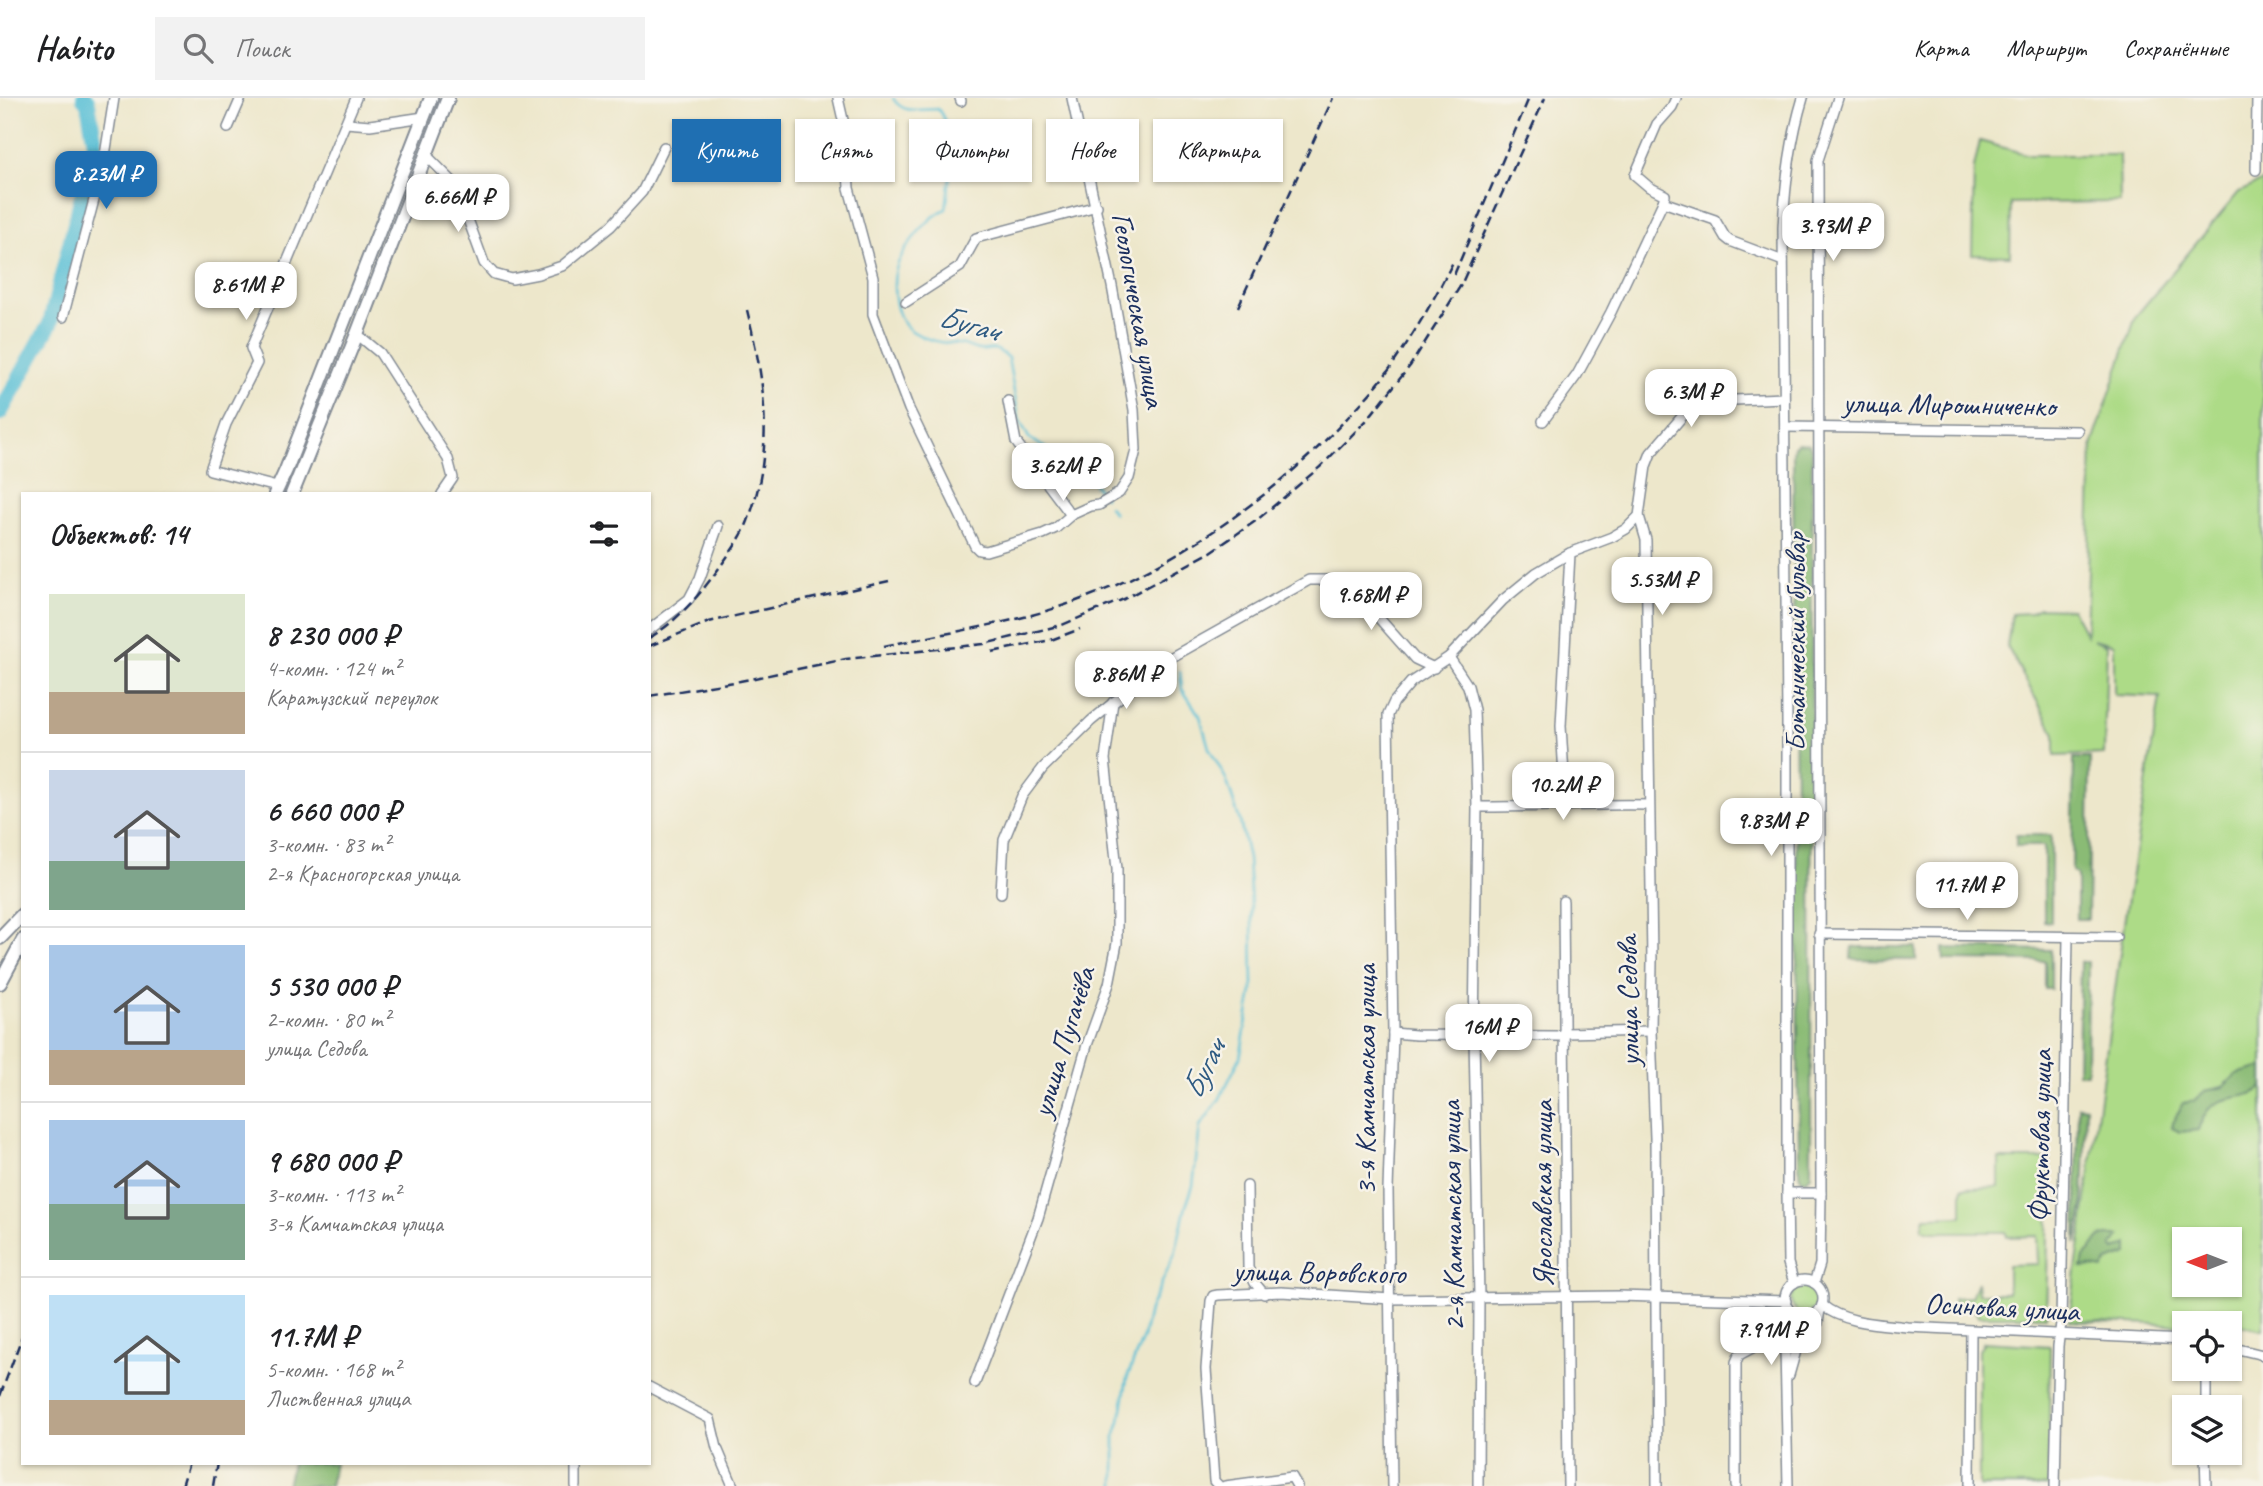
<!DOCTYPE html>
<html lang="ru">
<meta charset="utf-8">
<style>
:root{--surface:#fff;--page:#f2f2f2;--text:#202124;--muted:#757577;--line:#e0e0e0;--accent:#1f6fb2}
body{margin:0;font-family:Caveat,sans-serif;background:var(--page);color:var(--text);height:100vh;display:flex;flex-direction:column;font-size:26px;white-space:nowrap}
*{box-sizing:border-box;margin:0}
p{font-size:23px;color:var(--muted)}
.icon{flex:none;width:38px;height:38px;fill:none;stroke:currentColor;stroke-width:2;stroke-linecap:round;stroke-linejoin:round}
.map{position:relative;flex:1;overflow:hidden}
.side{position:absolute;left:21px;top:394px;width:630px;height:973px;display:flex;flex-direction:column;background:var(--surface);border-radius:0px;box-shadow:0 2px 5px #0004}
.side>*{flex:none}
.banner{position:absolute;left:672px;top:21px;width:665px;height:63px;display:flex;gap:14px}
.needle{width:46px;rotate:270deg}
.controls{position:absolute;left:2172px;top:1129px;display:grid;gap:14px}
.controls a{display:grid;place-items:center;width:70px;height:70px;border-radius:0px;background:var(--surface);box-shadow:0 2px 5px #0004;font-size:35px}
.price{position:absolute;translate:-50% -60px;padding:0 16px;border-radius:14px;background:#fff;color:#222;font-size:23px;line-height:46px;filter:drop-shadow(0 2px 4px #0008)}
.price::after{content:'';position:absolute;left:50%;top:42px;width:21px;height:16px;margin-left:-10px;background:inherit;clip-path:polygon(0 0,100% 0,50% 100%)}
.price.selected{background:var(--accent);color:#fff}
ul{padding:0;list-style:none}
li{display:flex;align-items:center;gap:21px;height:175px;padding:0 28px}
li+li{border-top:2px solid var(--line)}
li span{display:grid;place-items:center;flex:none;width:196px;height:140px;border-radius:0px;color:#555}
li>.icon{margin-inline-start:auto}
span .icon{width:84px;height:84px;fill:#fffc;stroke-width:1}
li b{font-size:30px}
h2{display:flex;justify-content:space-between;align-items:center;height:84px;padding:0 28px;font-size:30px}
.pill{padding:0 24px;border-radius:0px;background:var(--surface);box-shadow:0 2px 5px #0004;font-size:24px;line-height:63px}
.pill.selected{background:var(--accent);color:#fff}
header{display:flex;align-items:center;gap:42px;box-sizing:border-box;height:98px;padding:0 35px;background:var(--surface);border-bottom:2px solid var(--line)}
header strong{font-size:33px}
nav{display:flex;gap:38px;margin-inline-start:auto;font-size:24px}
.search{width:490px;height:63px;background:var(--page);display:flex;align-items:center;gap:18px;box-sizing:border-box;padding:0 24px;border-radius:0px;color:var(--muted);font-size:26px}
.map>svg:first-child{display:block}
.green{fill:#addb87;stroke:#648572;stroke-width:2;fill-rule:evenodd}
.forest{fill:#8abb74;stroke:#527569;stroke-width:2}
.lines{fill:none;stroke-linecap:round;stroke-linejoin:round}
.stream{stroke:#59bfd6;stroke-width:2.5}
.river{stroke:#59bfd6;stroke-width:16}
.minor-casing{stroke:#848b94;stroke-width:12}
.major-casing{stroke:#848b94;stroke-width:16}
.minor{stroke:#fff;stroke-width:9}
.major{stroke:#fff;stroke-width:12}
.rail{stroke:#1b2f5e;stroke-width:2.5;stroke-dasharray:10 5;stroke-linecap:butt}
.labels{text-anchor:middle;stroke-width:5;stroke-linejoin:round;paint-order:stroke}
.street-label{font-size:30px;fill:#1b2f5e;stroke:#f7f3e8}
.water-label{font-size:32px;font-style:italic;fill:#2e5a82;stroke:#f7f3e8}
</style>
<header>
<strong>Habito</strong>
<div class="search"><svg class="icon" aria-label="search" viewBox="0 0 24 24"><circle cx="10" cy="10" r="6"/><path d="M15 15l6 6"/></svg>Поиск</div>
<nav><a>Карта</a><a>Маршрут</a><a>Сохранённые</a></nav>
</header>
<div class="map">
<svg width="2263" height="1388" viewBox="0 0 2263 1388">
<rect width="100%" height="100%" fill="#f7f3e8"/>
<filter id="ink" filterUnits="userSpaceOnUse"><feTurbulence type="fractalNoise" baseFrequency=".0143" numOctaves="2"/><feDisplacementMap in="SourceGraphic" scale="14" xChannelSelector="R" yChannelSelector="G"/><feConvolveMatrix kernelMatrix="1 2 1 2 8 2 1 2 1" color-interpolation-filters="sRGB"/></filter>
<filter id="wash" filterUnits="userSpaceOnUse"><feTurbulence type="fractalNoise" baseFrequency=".00686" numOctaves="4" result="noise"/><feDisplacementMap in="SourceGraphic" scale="28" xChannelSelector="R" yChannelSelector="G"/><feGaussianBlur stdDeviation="1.57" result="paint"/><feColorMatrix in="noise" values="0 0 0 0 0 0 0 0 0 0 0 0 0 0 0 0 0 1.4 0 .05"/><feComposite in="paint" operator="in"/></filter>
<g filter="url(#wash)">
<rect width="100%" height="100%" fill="#ede7cb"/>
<g class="green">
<polygon points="1980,43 2029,57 2119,57 2120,104 2011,105 2010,158 1972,157 1974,70"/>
<path d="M2263 83V1232L2198 1218 2197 1225H2184V1227L2069 1223 2125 819 2160 599 2114 597V546L2093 541 2107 547 2104 656 2055 658V636L2007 548 2012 516 2029 515 2039 510 2072 511 2086 537 2092 348 2136 218 2239 94ZM2184 1141H2230V1186H2184Z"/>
<polygon points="1999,1061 2050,1061 2046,1218 1979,1218 1972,1210 1954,1203 1953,1200 1971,1199 1977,1184 1978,1195 2008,1195 2008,1167 2038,1166 2037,1138 2007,1139 2006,1134 1930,1134 1922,1131 1925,1119 1962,1118 1962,1090 1999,1089"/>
<circle cx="1804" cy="1202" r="13"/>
<polygon points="1984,1244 2050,1248 2048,1388 1979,1388 1979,1251"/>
</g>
<g class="forest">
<polygon points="1798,345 1809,346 1812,354 1811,1077 1807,1082 1802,1082 1799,1076 1793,355 1794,348"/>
<polygon points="2074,660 2090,660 2088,821 2077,821 2077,777 2072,773"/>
<polygon points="2016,737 2051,737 2051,824 2044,823 2044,748 2016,748"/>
<polygon points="1852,849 1916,849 1916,862 1851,861"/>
<polygon points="1943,850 2051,852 2051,891 2045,891 2045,863 1944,862"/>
<polygon points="2080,864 2088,864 2087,975 2078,975"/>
<path d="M2263 969V989C2248 1003 2223 996 2209 1011 2204 1016 2201 1025 2198 1032L2180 1034 2172 1030 2174 1021 2184 1005 2193 1003 2205 993 2223 989 2237 976Z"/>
<polygon points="2078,1008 2086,1009 2083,1108 2076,1146"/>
<path d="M2102 1138H2120L2112 1148 2115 1152 2128 1146V1156L2108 1163 2103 1171 2091 1169 2082 1170 2084 1158C2094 1153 2094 1144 2102 1138Z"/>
<polygon points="292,1365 335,1365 330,1388 287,1388"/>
</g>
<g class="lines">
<g class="stream">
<path d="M893 0C902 17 921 11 938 11 957 37 950 80 946 111 929 118 907 146 899 163 890 182 893 221 912 233 928 243 940 245 958 246 965 246 972 251 979 252 994 254 991 245 1008 260L1019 321 1029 340 1078 370 1092 383 1104 399"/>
<polyline points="1109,408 1114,416"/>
<polyline points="1115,1388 1115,1338 1120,1323 1127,1280 1143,1239 1149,1212 1175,1156 1186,1108 1193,1088 1200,1028 1219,1002 1240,960 1253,888 1252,823 1248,761 1240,723 1226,681 1209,650 1200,618 1182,591 1180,574"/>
</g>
<polyline class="river" points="0,315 50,226 95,46 88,5 84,0"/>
</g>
</g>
<g filter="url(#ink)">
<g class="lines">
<defs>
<g id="minor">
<polyline points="838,0 846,35 849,90 873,179 873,216 909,311 975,448 979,452 986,453 1043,436 1056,430 1071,417 1091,408 1099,407 1119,395 1129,380 1136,352 1134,312 1112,188 1072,0"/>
<polyline points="960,0 961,3"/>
<polyline points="346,25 370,27 424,19"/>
<polyline points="228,30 241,0"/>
<polyline points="426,57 455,86 484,165 494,176 512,181 538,176 562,168 611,128 642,94 664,49"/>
<polyline points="2256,72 2257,0"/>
<polyline points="1663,104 1715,122 1725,139 1730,143 1783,163"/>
<polyline points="906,204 960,169 976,140 1097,108"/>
<polyline points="63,219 104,64 114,0"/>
<polyline points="357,236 380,255 448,361 453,380 442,396"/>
<polyline points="1008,303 1016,344 1071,417"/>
<polyline points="1543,323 1577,277 1611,214 1663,104 1665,97 1649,89 1635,77 1657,26 1672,9 1676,0"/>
<polyline points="1785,329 2078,333"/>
<polyline points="277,389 210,372 226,326 257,265 251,250 356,0"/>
<polyline points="1639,418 1646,442 1652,863 1651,933 1655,1040 1657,1388"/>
<polyline points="649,532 689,501 700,480 718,428"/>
<polyline points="1449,559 1468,588 1474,612 1477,709 1474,938 1479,1200 1478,1388"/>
<path d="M1477 709C1535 709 1591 706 1649 707"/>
<polyline points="1566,710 1561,628 1570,455"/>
<polyline points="1001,795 1004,742 1022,698 1043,670 1091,623 1163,564 1309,482 1337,482 1355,493 1415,561 1434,570"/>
<polyline points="1563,803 1568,1388"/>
<polyline points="1819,836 2116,839"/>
<polyline points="1393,935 1416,937 1558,938 1565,935 1651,933"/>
<polyline points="1247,1088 1248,1170 1255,1185 1264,1196"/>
<polyline points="1787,1095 1821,1095"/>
<circle cx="1804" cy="1201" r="19"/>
<path d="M1794 1185 1788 1165 1787 1095V624L1783 130C1785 85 1790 43 1803 0"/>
<polyline points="1814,1185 1820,1166 1821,1095 1818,62 1838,0"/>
<path d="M1822 1207C1843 1225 1880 1226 1907 1229L2184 1242"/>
<polyline points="2230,1249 2263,1257"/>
<polyline points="1789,1277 1797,1249 1818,1225 1820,1211"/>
<polyline points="975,1285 1038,1120 1087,947 1109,886 1117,845 1117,771 1105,661 1113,604"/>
<polyline points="649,1289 710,1321 717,1350 733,1388"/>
<polyline points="2206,1309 2206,1270"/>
<polyline points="2205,1354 2206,1388"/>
<polyline points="576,1365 576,1388"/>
<polyline points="1219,1388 1214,1383 1206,1271 1211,1203 1213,1198 1218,1197 1281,1194 1391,1201 1619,1198 1786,1203"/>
<polyline points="1225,1388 1292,1379 1297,1388"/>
<polyline points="1392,1388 1388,1092 1393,935 1388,617 1394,604 1411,584 1449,559 1503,502 1536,475 1570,455 1612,439 1626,431 1639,418 1646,368 1651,355 1686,314 1701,301 1735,302 1784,300"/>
<polyline points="1736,1388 1736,1264 1739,1257 1754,1249 1785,1250"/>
<polyline points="1788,1388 1785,1250 1788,1210"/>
<polyline points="1970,1388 1971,1233"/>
<polyline points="2055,1388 2058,1248 2061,1225 2068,840"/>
</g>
<g id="major">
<polyline points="275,396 286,372 431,0"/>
<polyline points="292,396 357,236 448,0"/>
<polyline points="0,840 23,816"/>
<polyline points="0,885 23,842"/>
</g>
</defs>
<use href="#minor" class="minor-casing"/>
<use href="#major" class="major-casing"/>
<use href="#minor" class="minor"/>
<use href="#major" class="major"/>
<g class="rail">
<polyline points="1454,177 1529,0"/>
<polyline points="1238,209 1333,0"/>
<path d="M649 540C675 525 696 501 714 477 726 460 741 442 748 423 775 351 765 284 747 212"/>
<polyline points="649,548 709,524 889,483"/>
<path d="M884 548C944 535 1006 527 1065 507 1172 471 1273 400 1349 318 1364 302 1379 286 1391 269 1414 236 1435 200 1453 164"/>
<polyline points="992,554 1051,542 1080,531"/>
<polyline points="649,577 652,577"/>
<polyline points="649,598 740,583 846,561 984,546 1062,527 1124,501 1211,454 1257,422 1320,369 1366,323 1410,268 1461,187 1545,0"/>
<polyline points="0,1298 23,1236"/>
<polyline points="182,1388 189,1365"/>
<polyline points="213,1388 217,1365"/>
</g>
</g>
</g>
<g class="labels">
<g class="street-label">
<text transform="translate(1139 212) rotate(80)" y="10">Геологическая улица</text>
<text transform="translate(1949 306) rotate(1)" y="10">улица Мирошниченко</text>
<text transform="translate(1795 544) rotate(-90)" y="10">Ботанический бульвар</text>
<text transform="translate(1628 903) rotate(-91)" y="10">улица Седова</text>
<text transform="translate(1063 944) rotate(-73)" y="10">улица Пугачёва</text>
<text transform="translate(1365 982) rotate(-90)" y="10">3-я Камчатская улица</text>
<text transform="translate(2040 1038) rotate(-89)" y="10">Фруктовая улица</text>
<text transform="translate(1542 1096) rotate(-90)" y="10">Ярославская улица</text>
<text transform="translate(1452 1118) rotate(-91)" y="10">2-я Камчатская улица</text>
<text transform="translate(1319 1174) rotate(1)" y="10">улица Воровского</text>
<text transform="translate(2002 1209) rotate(3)" y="10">Осиновая улица</text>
</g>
<g class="water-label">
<text transform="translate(969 225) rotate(15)" y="11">Бугач</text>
<text transform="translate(1203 971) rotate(-64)" y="11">Бугач</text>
</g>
</g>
</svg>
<div class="controls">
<a><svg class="needle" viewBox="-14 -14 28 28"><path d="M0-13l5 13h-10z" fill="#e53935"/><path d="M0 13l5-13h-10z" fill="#757577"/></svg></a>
<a><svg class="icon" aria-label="locate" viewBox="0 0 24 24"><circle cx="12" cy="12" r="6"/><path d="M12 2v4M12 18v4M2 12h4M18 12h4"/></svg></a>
<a><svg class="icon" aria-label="layers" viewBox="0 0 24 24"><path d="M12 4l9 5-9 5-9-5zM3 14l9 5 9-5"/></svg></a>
</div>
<b class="price selected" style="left:106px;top:113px">8.23M ₽</b>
<b class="price" style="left:458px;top:136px">6.66M ₽</b>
<b class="price" style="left:1833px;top:165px">3.93M ₽</b>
<b class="price" style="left:246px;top:224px">8.61M ₽</b>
<b class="price" style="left:1691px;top:331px">6.3M ₽</b>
<b class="price" style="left:1063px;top:405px">3.62M ₽</b>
<b class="price" style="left:1662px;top:519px">5.53M ₽</b>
<b class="price" style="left:1371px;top:534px">9.68M ₽</b>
<b class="price" style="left:1126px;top:613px">8.86M ₽</b>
<b class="price" style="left:1563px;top:724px">10.2M ₽</b>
<b class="price" style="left:1771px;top:760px">9.83M ₽</b>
<b class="price" style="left:1967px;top:824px">11.7M ₽</b>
<b class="price" style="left:1489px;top:966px">16M ₽</b>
<b class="price" style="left:1771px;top:1269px">7.91M ₽</b>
<div class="banner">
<a class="pill selected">Купить</a>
<a class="pill">Снять</a>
<a class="pill">Фильтры</a>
<a class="pill">Новое</a>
<a class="pill">Квартира</a>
</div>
<section class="side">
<h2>Объектов: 14<svg class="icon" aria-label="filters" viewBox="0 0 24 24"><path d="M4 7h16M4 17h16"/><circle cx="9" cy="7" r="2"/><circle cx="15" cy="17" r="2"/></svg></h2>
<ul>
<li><span style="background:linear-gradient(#dfe7d0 70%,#b9a48a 0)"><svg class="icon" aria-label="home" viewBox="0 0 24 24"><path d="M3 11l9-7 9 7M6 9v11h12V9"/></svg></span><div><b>8 230 000 ₽</b><p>4-комн. · 124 m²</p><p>Каратузский переулок</p></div></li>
<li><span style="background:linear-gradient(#c9d6e8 65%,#7fa58c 0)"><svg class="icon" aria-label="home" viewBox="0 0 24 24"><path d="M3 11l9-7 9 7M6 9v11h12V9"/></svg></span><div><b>6 660 000 ₽</b><p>3-комн. · 83 m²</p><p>2-я Красногорская улица</p></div></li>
<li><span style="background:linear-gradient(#a9c7e8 75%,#b9a48a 0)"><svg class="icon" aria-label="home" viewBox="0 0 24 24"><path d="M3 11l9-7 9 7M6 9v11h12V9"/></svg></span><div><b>5 530 000 ₽</b><p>2-комн. · 80 m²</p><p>улица Седова</p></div></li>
<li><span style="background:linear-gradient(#a9c7e8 60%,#7fa58c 0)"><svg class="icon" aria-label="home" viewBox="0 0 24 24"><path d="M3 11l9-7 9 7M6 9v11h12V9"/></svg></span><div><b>9 680 000 ₽</b><p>3-комн. · 113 m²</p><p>3-я Камчатская улица</p></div></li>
<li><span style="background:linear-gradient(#bfe0f5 75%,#b9a48a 0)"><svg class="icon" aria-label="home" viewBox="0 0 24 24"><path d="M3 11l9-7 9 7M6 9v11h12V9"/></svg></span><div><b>11.7M ₽</b><p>5-комн. · 168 m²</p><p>Лиственная улица</p></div></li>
</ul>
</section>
</div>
